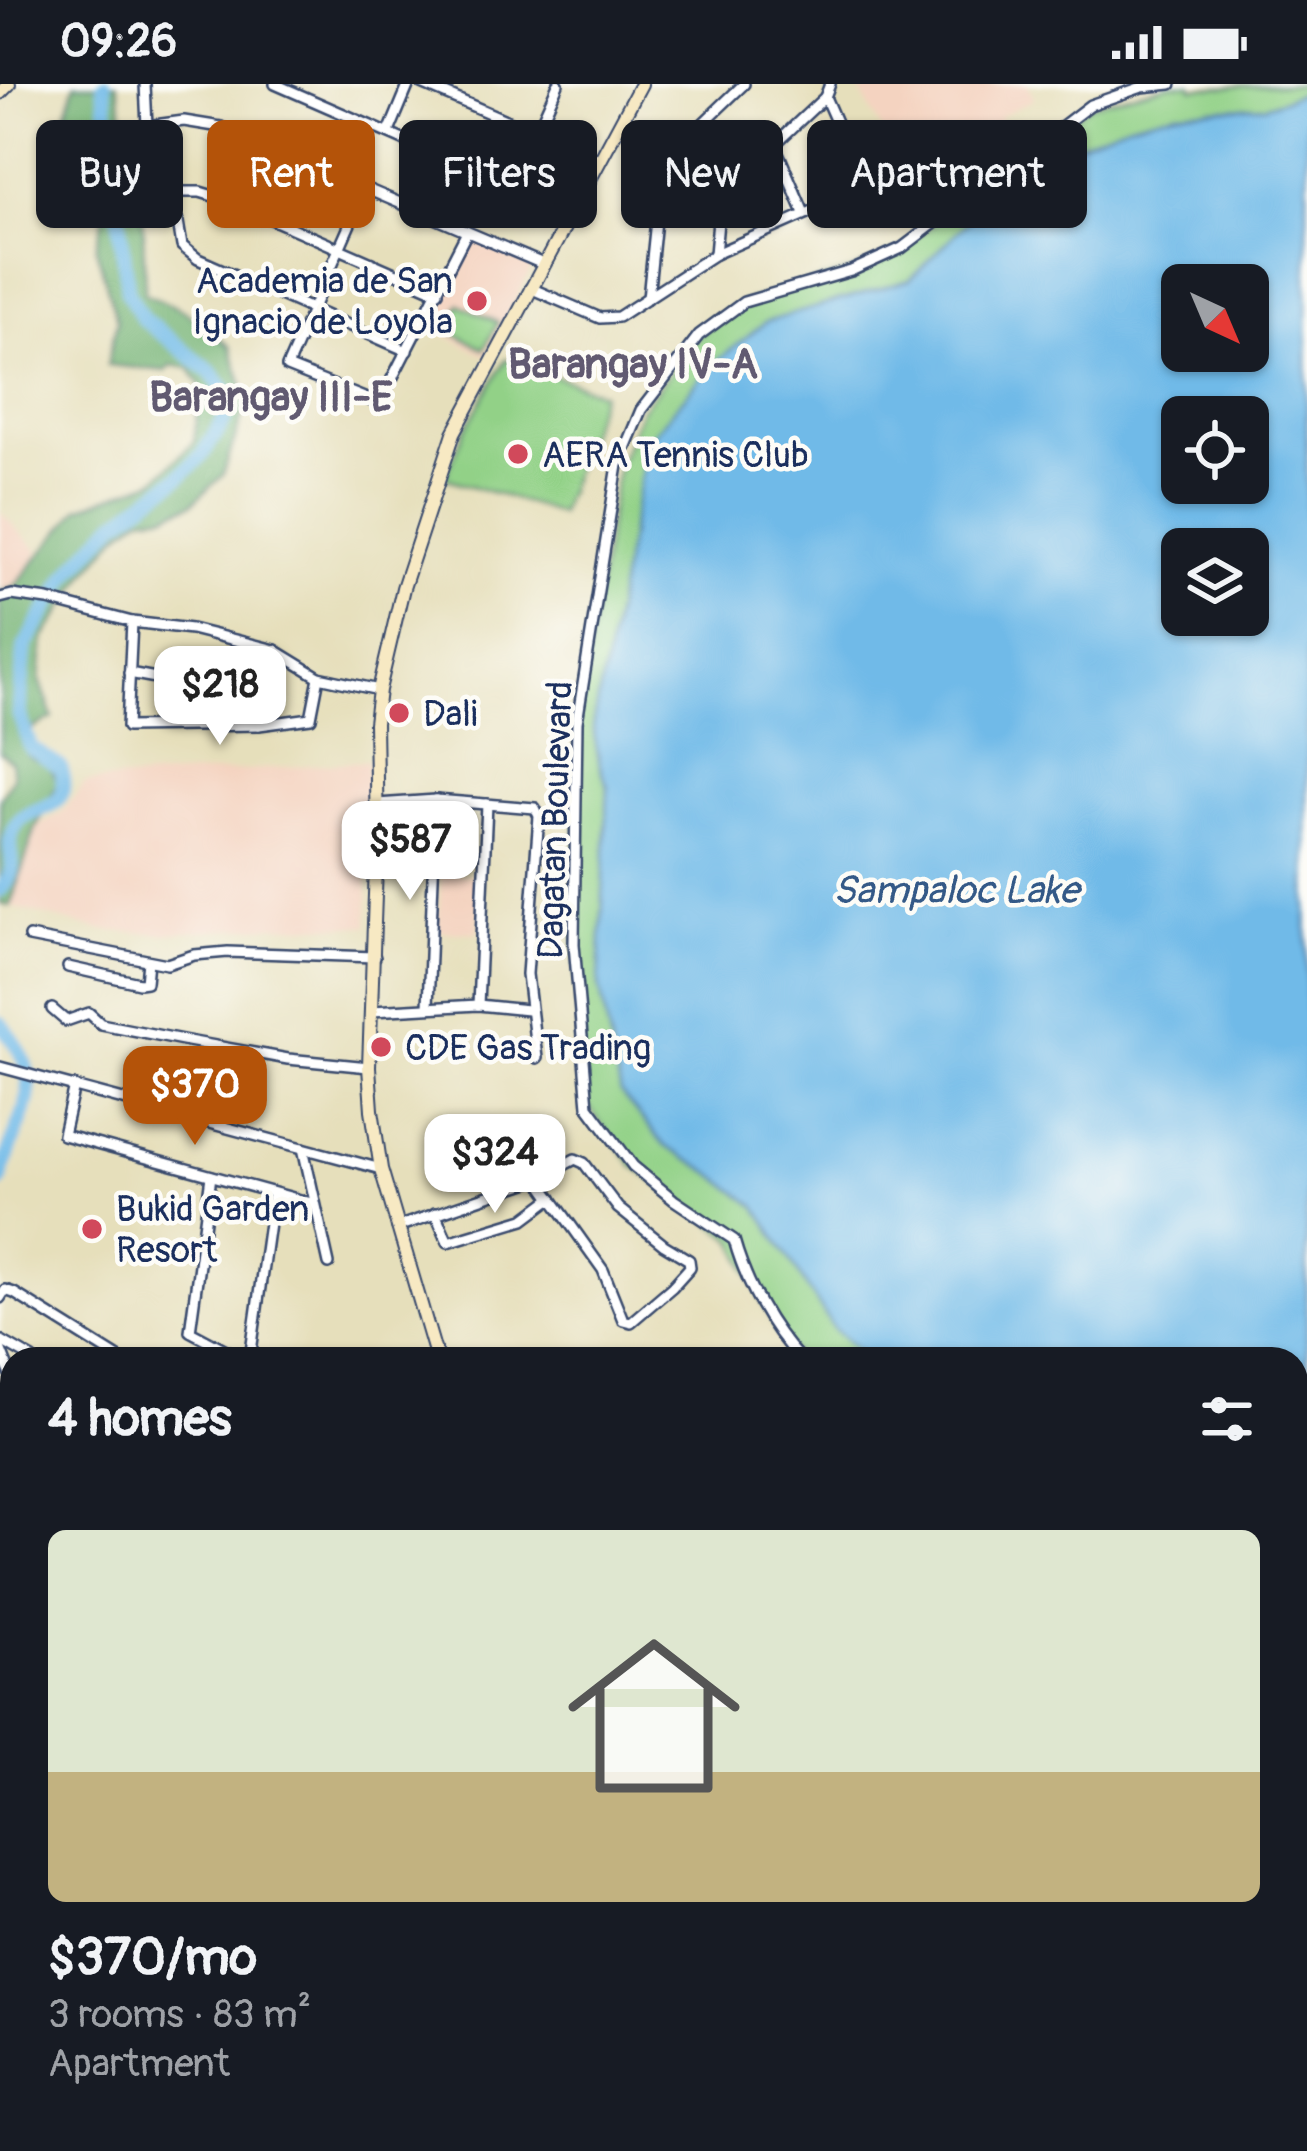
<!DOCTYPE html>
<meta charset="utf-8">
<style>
:root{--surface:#171b24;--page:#20242c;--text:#f1f3f6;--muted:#9ea1a6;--accent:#b45309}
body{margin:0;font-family:Pangolin,sans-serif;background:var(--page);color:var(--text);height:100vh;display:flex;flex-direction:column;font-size:45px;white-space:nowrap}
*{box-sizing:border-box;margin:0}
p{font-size:39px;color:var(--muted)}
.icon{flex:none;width:66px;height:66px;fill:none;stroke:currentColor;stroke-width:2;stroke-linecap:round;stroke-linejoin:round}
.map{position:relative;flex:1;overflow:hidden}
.drawer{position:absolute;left:0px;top:1263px;width:1308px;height:804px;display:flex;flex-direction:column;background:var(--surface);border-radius:36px 36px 0 0;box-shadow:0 3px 9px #0004}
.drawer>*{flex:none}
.guide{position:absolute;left:36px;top:36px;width:1236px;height:108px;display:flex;gap:24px}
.needle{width:78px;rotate:136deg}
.controls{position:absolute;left:1161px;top:180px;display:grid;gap:24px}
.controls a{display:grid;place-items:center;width:108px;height:108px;border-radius:18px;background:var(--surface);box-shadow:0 3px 9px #0004;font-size:60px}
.price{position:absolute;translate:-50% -102px;padding:0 27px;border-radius:24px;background:#fff;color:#222;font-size:39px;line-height:78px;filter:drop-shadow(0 3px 6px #0008)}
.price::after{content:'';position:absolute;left:50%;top:72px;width:36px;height:27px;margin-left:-18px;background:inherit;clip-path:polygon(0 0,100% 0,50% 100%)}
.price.current{background:var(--accent);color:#fff}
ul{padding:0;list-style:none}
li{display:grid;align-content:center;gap:24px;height:636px;padding:0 48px}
li span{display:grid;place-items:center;height:372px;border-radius:18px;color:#555}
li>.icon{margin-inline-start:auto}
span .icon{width:216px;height:216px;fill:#fffc;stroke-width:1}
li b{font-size:51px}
h2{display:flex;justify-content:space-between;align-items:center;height:144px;padding:0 48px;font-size:51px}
.tag{padding:0 42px;border-radius:18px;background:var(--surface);box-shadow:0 3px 9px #0004;font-size:42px;line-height:108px}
.tag.current{background:var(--accent);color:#fff}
.status{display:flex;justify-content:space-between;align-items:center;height:84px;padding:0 60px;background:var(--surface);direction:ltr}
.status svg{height:33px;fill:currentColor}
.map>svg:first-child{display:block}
.built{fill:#f4d3c0}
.green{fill:#92d187;stroke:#568072;stroke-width:3}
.forest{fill:#75b374;stroke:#487169;stroke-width:3}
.water{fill:#6fbae8;stroke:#4574a3;stroke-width:3;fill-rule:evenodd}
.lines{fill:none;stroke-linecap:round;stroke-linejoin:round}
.river{stroke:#6fbae8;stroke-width:15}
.street-casing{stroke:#39496c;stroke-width:14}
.secondary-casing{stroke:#39496c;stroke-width:16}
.street{stroke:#fff;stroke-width:9}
.secondary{stroke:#f7e9c3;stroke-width:12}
.poi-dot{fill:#d1495b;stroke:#fdfcf7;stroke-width:4.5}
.labels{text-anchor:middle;stroke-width:9;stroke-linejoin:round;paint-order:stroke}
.poi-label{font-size:36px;fill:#1b2f5e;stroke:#fdfcf7;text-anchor:start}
.street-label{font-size:36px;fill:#1b2f5e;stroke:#fdfcf7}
.water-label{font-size:39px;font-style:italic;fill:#345987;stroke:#fdfcf7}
.quarter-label{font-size:42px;font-weight:bold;fill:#615a71;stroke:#fdfcf7}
</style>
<div class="status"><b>09:26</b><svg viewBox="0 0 49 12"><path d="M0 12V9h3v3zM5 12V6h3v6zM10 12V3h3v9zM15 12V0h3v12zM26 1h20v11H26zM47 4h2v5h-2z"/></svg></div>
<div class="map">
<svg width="1307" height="2067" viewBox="0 0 1307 2067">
<rect width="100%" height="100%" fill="#fdfcf7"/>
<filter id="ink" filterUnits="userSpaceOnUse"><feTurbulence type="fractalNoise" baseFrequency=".00833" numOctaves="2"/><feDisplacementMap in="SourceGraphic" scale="24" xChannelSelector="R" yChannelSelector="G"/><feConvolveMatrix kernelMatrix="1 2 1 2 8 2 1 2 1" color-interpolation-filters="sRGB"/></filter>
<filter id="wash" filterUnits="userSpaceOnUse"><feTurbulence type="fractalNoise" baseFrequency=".004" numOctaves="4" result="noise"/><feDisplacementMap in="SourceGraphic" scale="48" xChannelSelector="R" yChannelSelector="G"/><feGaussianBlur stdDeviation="2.7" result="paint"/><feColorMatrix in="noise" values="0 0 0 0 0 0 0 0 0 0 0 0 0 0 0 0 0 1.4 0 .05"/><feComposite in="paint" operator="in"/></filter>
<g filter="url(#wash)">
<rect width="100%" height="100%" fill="#e6dfbb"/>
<g class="built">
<polygon points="873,0 1028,0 1034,15 1000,32 1007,51 917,109 860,7"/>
<polygon points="471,154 532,184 486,272 427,242"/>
<polygon points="0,427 39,468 14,504 0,508"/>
<polygon points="368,677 368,842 272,842 163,850 99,846 10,822 36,743 61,729 86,698"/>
<polygon points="441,790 481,791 478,849 438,847"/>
</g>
<g class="green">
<polygon points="1171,0 1191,0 1192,4 1307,0 1307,7 1265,22 1179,27 1130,39 1059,67 978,127 910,196 766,238 648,356 600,682 608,703 599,900 621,1010 665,1062 713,1090 757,1123 833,1243 868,1275 800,1275 779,1252 734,1156 633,1082 588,1022 574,860 577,638 618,381 641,326 699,251 744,218 851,187 902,164 1090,21"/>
<polygon points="460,220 498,239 484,265 447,246"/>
<polygon points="506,275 602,309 559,429 445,394 465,346"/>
</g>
<polygon class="forest" points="75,0 117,0 143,135 145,209 185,227 230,263 248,315 223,391 192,420 168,430 142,433 119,450 86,489 44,555 40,596 53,634 20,651 29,673 49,682 58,698 36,743 10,822 0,820 0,715 13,692 11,678 0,668 0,508 14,503 79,424 155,396 194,358 201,301 189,284 171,281 166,287 107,281 117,237 96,164 106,125 52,78"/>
<g class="water">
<path d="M1307 7V1398L1296 1394V1275H868L833 1244 757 1123 713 1090 665 1062 621 1010 599 900 608 703 600 682 593 643 648 356 711 282 766 238 910 196 978 127 1059 67 1130 39 1179 27 1265 22ZM1248 201V267H1182V201ZM1248 333V399H1182V333ZM1182 465H1248V531H1182Z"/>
<polygon points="12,1915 12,2055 562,2055 581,2067 0,2067 0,1925"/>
</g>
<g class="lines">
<g class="river">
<path d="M0 806C25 779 2 769 14 744 30 713 73 736 61 684L31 664 19 630 25 563 67 492 114 440 178 394 202 371 224 337 225 306 211 288 143 235 128 208 104 0"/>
<path d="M0 939C56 1004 16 1029 0 1097"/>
<polyline points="0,1355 12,1360"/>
</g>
</g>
</g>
<g filter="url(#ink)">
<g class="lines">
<defs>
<g id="street">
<polyline points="145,0 147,42 173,108 182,162 198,175 407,267"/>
<polyline points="275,0 570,129"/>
<polyline points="422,0 598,76"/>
<polyline points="147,42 184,37 221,43 543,180"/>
<polyline points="389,48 409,0"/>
<polyline points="536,49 558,0"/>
<polyline points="774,59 804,129"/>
<polyline points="365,106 287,283 379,320 467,148"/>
<polyline points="173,108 200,108 230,117 438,208"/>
<polyline points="715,170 719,126 727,105 825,13 830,0"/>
<polyline points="530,204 600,234 618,233 715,170 865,104 825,13"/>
<polyline points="648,214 660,97 672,69 744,0"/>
<polyline points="0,514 12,511 48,516 132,538 191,545 275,566 319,593 379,606"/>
<polyline points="132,538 127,643 259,641 311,634 319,593"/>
<polyline points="129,589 263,614"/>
<polyline points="259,641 275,566"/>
<polyline points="377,720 436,716 535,724 539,732 527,890 537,974"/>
<polyline points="29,853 167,880 194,871 228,868 375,873"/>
<polyline points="68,883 139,899 146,898 148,877"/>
<polyline points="478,921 487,720"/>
<polyline points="428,923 436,716"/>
<polyline points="52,925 66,937 89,929 101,940 188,957 288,975 369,983"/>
<polyline points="372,927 478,921 528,926"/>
<polyline points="0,983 381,1085"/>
<polyline points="74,1002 63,1051 315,1120"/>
<polyline points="303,1064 329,1180"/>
<polyline points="211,1092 190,1247 243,1275"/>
<polyline points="435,1129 448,1158 524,1135 552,1114"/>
<polyline points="397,1143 538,1095 575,1075 584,1079 618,1124 664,1161 689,1176 690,1183 672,1203 631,1238 623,1236 603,1186 538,1095"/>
<polyline points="0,1214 5,1206 14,1209 120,1275"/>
<polyline points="0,1256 33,1275"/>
<polyline points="0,1264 12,1294"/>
<polyline points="250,1275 273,1110"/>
<path d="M800 1275C770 1243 746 1199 734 1156L674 1116 633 1082 588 1022 574 860 577 638 618 381 641 326 699 251 744 218 851 187 902 164 1090 21 1142 3 1171 0"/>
<polyline points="1296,1420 1307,1423"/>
<polyline points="1296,1704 1307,1706"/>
<polyline points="0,1751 12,1776"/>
<polyline points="0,1817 12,1812"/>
<polyline points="1296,2050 1307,2052"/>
<polyline points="762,2067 802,2056"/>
<polyline points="1182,2067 1186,2055"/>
</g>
<g id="secondary">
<polyline points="0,9 9,0"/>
<polyline points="437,1275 381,1085 372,1026 369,983 377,753 375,639 379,606 403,504 454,349 641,0"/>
<polyline points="1296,1613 1307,1615"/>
<polyline points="802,2055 805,2067"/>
</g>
</defs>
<use href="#street" class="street-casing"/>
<use href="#secondary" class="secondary-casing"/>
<use href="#street" class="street"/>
<use href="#secondary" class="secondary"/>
</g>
</g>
<g class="poi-dot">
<circle cx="477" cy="217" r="12"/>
<circle cx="518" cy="370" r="12"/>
<circle cx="399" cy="629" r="12"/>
<circle cx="381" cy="963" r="12"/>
<circle cx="92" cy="1145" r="12"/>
</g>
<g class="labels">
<g class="poi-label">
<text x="453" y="209" text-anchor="end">Academia de San<tspan x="453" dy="41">Ignacio de Loyola</tspan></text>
<text x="542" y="383">AERA Tennis Club</text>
<text x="423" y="642">Dali</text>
<text x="405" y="976">CDE Gas Trading</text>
<text x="116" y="1137">Bukid Garden<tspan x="116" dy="41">Resort</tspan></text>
</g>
<g class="street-label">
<text transform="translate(554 736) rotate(-88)" y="13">Dagatan Boulevard</text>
</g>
<g class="water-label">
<text x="956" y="819">Sampaloc Lake</text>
</g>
<g class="quarter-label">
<text x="633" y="294">Barangay IV-A</text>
<text x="271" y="327">Barangay III-E</text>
</g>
</g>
</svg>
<div class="controls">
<a><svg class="needle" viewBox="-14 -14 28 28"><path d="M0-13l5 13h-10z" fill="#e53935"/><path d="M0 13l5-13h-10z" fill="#9ea1a6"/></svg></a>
<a><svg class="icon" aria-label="locate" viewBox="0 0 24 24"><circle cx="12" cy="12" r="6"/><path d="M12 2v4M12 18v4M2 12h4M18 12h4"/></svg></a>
<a><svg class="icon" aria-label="layers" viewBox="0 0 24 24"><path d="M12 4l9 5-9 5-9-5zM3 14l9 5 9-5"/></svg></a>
</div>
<b class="price" style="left:220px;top:664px">$218</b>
<b class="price" style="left:410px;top:819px">$587</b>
<b class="price current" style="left:195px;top:1064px">$370</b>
<b class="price" style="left:495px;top:1132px">$324</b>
<div class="guide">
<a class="tag">Buy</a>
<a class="tag current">Rent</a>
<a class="tag">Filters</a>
<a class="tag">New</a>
<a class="tag">Apartment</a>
</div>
<section class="drawer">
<h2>4 homes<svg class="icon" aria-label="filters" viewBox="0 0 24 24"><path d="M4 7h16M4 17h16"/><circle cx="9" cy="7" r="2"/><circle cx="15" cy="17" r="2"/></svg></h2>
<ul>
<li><span style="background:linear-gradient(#dfe7d0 65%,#c2b280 0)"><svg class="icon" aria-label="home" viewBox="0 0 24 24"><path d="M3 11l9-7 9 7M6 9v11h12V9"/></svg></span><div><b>$370/mo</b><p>3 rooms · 83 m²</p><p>Apartment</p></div></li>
</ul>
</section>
</div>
